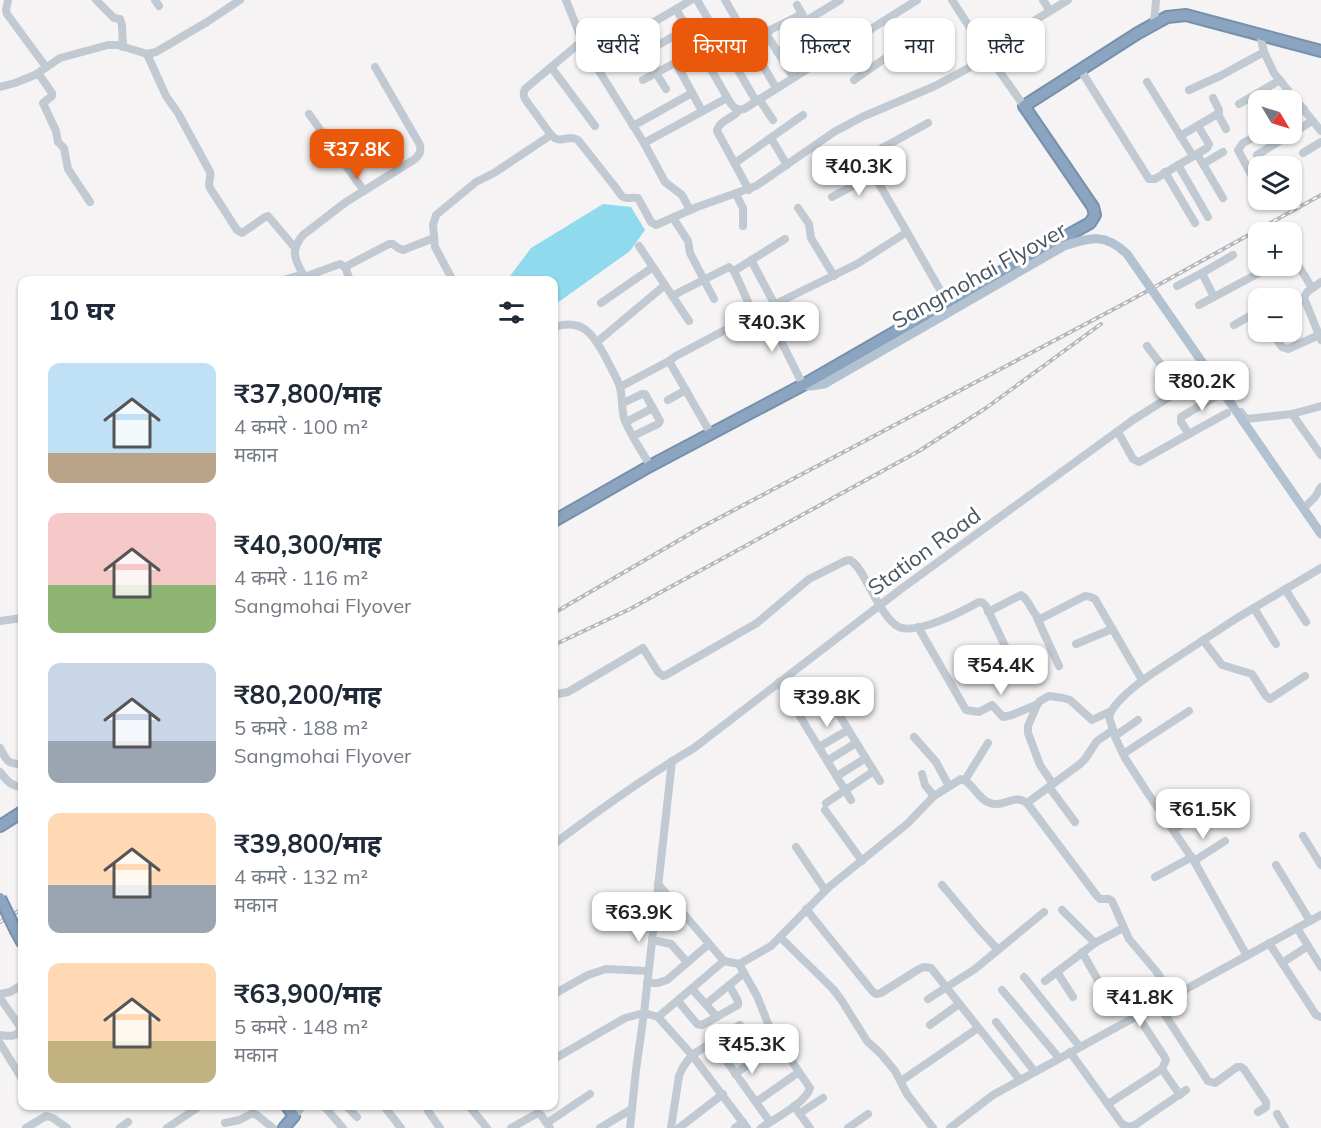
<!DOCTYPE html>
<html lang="hi">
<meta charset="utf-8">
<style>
:root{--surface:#fff;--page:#f6f6f7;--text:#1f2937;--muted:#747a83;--accent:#ea580c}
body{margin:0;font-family:Mulish,"Noto Sans Devanagari",sans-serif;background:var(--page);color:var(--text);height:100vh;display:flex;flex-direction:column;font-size:22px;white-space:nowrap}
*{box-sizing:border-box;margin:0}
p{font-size:20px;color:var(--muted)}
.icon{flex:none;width:33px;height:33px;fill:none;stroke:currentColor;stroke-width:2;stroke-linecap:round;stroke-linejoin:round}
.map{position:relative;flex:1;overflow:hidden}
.sheet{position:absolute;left:18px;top:276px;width:540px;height:834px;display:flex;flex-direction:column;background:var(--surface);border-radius:12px;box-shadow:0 2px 4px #0004}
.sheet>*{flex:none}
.banner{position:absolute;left:576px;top:18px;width:570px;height:54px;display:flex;gap:12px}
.needle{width:39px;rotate:128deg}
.fabs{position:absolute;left:1248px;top:90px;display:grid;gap:12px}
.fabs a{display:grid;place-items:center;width:54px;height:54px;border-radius:12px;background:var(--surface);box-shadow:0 2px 4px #0004;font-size:30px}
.price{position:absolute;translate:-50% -51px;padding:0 14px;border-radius:12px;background:#fff;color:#222;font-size:20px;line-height:39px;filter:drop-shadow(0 2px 3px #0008)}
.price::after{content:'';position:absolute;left:50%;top:36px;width:18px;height:14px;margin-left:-9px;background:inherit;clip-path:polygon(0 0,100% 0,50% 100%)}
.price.selected{background:var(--accent);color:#fff}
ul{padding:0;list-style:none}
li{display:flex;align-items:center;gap:18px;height:150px;padding:0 30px}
li span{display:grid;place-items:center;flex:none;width:168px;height:120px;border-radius:12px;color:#555}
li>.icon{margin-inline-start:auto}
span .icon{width:72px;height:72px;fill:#fffc;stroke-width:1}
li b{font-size:26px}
h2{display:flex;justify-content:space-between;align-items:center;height:72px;padding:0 30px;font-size:26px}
.chip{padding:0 21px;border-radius:12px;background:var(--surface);box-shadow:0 2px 4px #0004;font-size:21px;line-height:54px}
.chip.selected{background:var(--accent);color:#fff}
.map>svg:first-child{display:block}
.water{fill:#90daee}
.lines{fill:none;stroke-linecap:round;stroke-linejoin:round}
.highway-casing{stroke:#7690ad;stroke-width:14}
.minor{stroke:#c1cad2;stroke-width:8}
.major{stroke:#b3c2d1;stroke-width:9}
.highway{stroke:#8ba5c1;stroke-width:10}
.rail-casing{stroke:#b5b8bd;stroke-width:4}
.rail{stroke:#fff;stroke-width:1.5;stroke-dasharray:4.5;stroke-linecap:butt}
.highway-bridge-casing{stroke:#7690ad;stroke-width:14;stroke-linecap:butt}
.major-bridge{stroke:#b3c2d1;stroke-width:9}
.highway-bridge{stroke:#8ba5c1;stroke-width:10}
.labels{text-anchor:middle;stroke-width:6;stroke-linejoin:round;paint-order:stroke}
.street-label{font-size:22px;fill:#4a5661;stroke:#fff}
</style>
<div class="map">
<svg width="1321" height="1128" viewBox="0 0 1321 1128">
<rect width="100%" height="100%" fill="#f5f3f3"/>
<polygon class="water" points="603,204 631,207 645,230 630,251 560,301 554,304 554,280 507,280 531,248"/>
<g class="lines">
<defs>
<g id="highway">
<polyline points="554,521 650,466 803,385 947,302 1090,223 1095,215 1093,207 1024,106 1138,33 1167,17 1186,15 1321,51"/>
<polyline points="0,826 22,812"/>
<polyline points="16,931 22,942"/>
<polyline points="284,1128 294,1116 287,1106"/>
</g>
</defs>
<use href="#highway" class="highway-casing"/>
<g class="minor">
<polyline points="8,0 6,10 7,14 46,67"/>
<polyline points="96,0 114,18 120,19 122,25 123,47"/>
<polyline points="155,0 159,6"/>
<polyline points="566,0 585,48 591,58 644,143 665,182 682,195 690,210"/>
<polyline points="697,0 756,101"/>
<polyline points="725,0 776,88"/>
<polyline points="952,0 985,51 1024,106"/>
<polyline points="1043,0 1050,11"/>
<polyline points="797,5 826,57"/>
<polyline points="676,9 691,0"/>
<polyline points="806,21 840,0"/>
<polyline points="1154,23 1156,0"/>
<polyline points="1260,35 1264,52 1274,73 1321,131"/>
<path d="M620 42 676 9 731 104C735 109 738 110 744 109L917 0"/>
<polyline points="848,43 866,71"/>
<polyline points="985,51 1068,0"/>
<polyline points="777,52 813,33"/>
<path d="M147 54 166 96 178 113 210 172C212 178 207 182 210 188L237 230 242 233 265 217 268 216 295 248"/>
<polyline points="631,60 687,29"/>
<polyline points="676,63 702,111"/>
<polyline points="551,67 595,126"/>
<polyline points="711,69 767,37"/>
<polyline points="1080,69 1149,179 1155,179 1207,148 1209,144 1198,126"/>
<polyline points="38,73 52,93 52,96 43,103 56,131 58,142 64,148 68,169 90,202"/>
<polyline points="656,73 666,89"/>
<polyline points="793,77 767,35 770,30 802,14"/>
<polyline points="643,80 699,50"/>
<polyline points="854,80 907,43"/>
<polyline points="1147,82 1193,156"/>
<polyline points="0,87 15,83 35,75 60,58 108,45 118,45 147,54 156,52 207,22 240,0"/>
<polyline points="1189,90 1220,76 1264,52"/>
<polyline points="759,99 773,120"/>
<polyline points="1239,104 1280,80"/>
<path d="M739 110C733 119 719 120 717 131L749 190"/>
<polyline points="309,114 364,191"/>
<polyline points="1218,114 1226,129"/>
<polyline points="1292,116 1304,109"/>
<polyline points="633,126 692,93"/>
<path d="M551 135 525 99C523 95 523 93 525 89L582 41"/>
<polyline points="1180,136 1219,113 1219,110 1213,98"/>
<polyline points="771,138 787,165"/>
<polyline points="644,143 727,98"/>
<polyline points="1303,153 1321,142"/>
<polyline points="1197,154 1223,198"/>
<polyline points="1257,155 1312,121"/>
<polyline points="735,163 803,115"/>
<polyline points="1203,164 1223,152"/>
<polyline points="1178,165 1208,217"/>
<polyline points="1165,172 1195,223"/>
<polyline points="826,177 864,158"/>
<polyline points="1258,187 1238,150 1243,143 1260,134"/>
<polyline points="736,194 743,208 743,226"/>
<polyline points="832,197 874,175"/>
<polyline points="798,208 809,224 811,238 834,276"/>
<polyline points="673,218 688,241 690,253 714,299"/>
<polyline points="907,232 864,158 928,123"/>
<polyline points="639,246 689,321"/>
<polyline points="1292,257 1295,260 1312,288"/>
<polyline points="751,260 775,305"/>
<polyline points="345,267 389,244 393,244 398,248 403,250 434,238"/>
<polyline points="734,271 785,239"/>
<polyline points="1202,273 1233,255"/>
<polyline points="304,277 340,264 345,267 350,280"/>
<path d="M451 277 435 247 433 225 436 215 476 182 494 173 551 135C562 146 567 133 578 140L616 188C625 202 624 197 638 198L651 222 656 225 697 207 756 186 834 132 862 117 935 86 989 57"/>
<polyline points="284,280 303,274"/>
<path d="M306 280C297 263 288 252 303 235L346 202 415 159C420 154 421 152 420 145L375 67"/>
<polyline points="1321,282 1307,292 1304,298 1321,340"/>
<polyline points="1177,286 1202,273 1214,297"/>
<polyline points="672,296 729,267 734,271 754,315"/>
<polyline points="601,303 653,267"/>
<polyline points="1199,305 1272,266"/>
<polyline points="765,309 803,385"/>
<polyline points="1234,325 1255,313 1258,313"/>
<path d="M554 327C583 318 593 334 606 358 610 366 615 375 619 384 623 395 621 407 624 418 628 432 643 452 650 466"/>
<polyline points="1272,332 1282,347 1288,349 1319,335"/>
<polyline points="597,342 665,285"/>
<polyline points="1147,346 1180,390"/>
<polyline points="620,387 669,361"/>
<polyline points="668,400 686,390"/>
<polyline points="623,403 642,394 645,394 660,421 658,424 633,436"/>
<polyline points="1241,412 1246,419 1292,414 1321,406"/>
<polyline points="1292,414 1321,455"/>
<polyline points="626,422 653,408"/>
<polyline points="1118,432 1133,459 1139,462 1189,434 1181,422 1181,417 1225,391"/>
<polyline points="711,434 669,361 676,356 765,309 857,264 907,232 947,302"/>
<polyline points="1189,434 1227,413"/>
<polyline points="1307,505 1315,497 1321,487"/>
<polyline points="1285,589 1306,622"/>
<polyline points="1254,608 1276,644"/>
<path d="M988 612 1021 595C1030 600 1031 613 1040 619L1085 596 1091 597 1095 599 1142 680"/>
<polyline points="1037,618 1059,666"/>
<polyline points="0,621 22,618"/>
<polyline points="918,627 966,710 979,712 992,705 1003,717 1012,715 1038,704"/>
<polyline points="1203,640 1222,665 1252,674 1266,696 1270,699 1305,676"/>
<polyline points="1076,644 1112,629"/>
<polyline points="779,682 851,800"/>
<path d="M554 692 558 694 568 692 643 648 658 672 663 676 666 675 757 623 809 579 845 561 850 560C860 566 865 580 871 590 876 600 889 623 899 627 917 635 963 611 979 602L983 603 986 606 1014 665"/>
<polyline points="833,705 880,781"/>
<polyline points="1115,736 1138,720"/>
<polyline points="914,737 936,762 949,786"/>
<polyline points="819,747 848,730"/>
<path d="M0 748C7 761 7 764 22 764"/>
<polyline points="1123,754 1189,711"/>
<polyline points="827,761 856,743"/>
<path d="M0 772C7 781 11 786 22 787"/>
<polyline points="922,774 925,785 934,796"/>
<polyline points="837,776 866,758"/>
<polyline points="965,780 988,743"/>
<polyline points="1053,784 1040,765 1028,733 1028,726 1037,705 1040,701 1049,696 1063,698 1070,700 1092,720 1111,711"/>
<polyline points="1049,787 1075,822"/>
<polyline points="826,803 874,771"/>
<polyline points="1027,803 1080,764 1085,759 1097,741 1113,730"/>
<polyline points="825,810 862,861"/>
<polyline points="1174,830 1222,794"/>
<polyline points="1303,836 1321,865"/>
<path d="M554 844C599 810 645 777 694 748L901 589 1133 420 1201 377 1211 372 1212 374"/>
<polyline points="796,847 825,890"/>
<polyline points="1194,861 1225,841"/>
<polyline points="1276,865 1310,921"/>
<polyline points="1155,877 1192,857"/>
<polyline points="658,884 724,961 658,1017"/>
<polyline points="942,885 978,928 998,950"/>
<polyline points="806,909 873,992 876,994 881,993 919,969 924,967 931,968 1020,1080"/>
<polyline points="1062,910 1095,943"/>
<polyline points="1297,928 1321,967"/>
<polyline points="780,937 833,989 842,1001 867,1041 881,1054 895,1071 907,1094 933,1128"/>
<polyline points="652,940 671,944 687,962"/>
<polyline points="1269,943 1316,1015 1321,1017"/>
<polyline points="1082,952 1099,982"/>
<path d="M1247 956 1194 861 1147 792 1125 758 1116 739 1109 717C1113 702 1140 682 1153 673L1237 618 1321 568"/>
<path d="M724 961 739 964 743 962 771 946 829 887 907 824 934 796 961 779C974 783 977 799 990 803 1005 808 1013 793 1027 803L1097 896 1100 899H1109L1112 901 1129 939 1156 971 1173 996"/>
<polyline points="1282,963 1308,946"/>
<path d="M739 964 757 996 771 1031 810 1088C806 1103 774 1119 761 1128"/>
<polyline points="1057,972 1073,997"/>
<polyline points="1024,977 1080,1047"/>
<polyline points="1045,981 1095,943 1123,928"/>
<polyline points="647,983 658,983 667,980 709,944"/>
<polyline points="692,989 717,1017"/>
<polyline points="1002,990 1059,1058"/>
<polyline points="0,994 10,992 22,985"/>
<polyline points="554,994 588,975 606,969 648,971"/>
<path d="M0 998 21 1028C18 1038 8 1036 0 1035"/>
<polyline points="928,999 975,969 1044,912"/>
<polyline points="678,1001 697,1024 702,1025 738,1005 738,1001 729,985"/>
<polyline points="706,1004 744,973"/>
<polyline points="1158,1004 1208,1081 1215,1083 1237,1067 1241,1067 1244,1069 1266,1102 1266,1107 1258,1112"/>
<polyline points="996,1022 1035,1072"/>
<polyline points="930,1025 959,1004"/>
<polyline points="713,1042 770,1122"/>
<polyline points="0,1043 22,1079"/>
<path d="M1070 1052 1122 1124C1127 1127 1130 1127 1135 1125L1186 1090"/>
<polyline points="554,1059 625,1018 644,1013 658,1017 692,1055 747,1128"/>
<polyline points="1162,1069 1180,1095"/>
<polyline points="735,1074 778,1043"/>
<polyline points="901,1081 978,1028"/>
<polyline points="756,1102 799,1072"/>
<polyline points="1108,1104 1162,1069 1166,1060 1164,1056 1137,1015"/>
<polyline points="324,1106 343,1128"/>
<polyline points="346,1106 357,1117"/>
<polyline points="384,1106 401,1128"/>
<polyline points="469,1106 487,1128"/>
<polyline points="794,1106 810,1128"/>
<polyline points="428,1111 440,1128"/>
<polyline points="800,1113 823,1098"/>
<polyline points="1277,1114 1285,1128"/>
<polyline points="294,1116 303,1106"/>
<polyline points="225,1123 239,1120 253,1113 258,1116 273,1128"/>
<polyline points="547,1123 590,1094"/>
<polyline points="26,1128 46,1116 53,1118 67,1128"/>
<polyline points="120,1128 128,1122"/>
<polyline points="167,1128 200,1106"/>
<polyline points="511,1128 538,1113 541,1115 550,1128"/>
<polyline points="600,1128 632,1109"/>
<polyline points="630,1128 636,1070 644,1013 672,761"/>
<polyline points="671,1128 679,1076 683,1067 692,1055 740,1025"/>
<polyline points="679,1128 723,1094"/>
<polyline points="735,1128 743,1122"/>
<polyline points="848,1128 868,1114"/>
<polyline points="950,1128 993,1095 1321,915"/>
</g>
<g class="major">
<polyline points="803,385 811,386 824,384 932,322"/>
<polyline points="1243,421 1321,534"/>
</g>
<use href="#highway" class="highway"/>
<defs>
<g id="rail">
<polyline points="554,613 700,528 1131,300 1321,195"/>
<polyline points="554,645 630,609 919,451 986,408 1101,324"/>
<polyline points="0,922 22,909"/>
</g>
</defs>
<use href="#rail" class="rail-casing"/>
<use href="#rail" class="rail"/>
<defs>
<polyline id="highway-bridge" points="0,898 16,931"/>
</defs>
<use href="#highway-bridge" class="highway-bridge-casing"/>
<path class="major-bridge" d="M932 322 1064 246C1091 237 1105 233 1127 254L1243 421"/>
<use href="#highway-bridge" class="highway-bridge"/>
</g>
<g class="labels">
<g class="street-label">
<text transform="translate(979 275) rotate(-29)" y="8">Sangmohai Flyover</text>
<text transform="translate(924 551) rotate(-36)" y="8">Station Road</text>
</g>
</g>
</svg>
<div class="fabs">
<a><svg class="needle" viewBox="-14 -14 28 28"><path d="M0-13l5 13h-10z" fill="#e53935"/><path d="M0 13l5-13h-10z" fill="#747a83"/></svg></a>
<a><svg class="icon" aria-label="layers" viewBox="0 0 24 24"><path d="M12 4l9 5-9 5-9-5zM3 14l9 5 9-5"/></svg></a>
<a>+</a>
<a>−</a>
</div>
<b class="price selected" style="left:357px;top:180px">₹37.8K</b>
<b class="price" style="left:859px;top:197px">₹40.3K</b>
<b class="price" style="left:772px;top:353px">₹40.3K</b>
<b class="price" style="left:1202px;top:412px">₹80.2K</b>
<b class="price" style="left:1001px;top:696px">₹54.4K</b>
<b class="price" style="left:827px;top:728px">₹39.8K</b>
<b class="price" style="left:1203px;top:840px">₹61.5K</b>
<b class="price" style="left:639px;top:943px">₹63.9K</b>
<b class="price" style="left:1140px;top:1028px">₹41.8K</b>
<b class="price" style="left:752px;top:1075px">₹45.3K</b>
<div class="banner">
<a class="chip">खरीदें</a>
<a class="chip selected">किराया</a>
<a class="chip">फ़िल्टर</a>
<a class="chip">नया</a>
<a class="chip">फ़्लैट</a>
</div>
<section class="sheet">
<h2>10 घर<svg class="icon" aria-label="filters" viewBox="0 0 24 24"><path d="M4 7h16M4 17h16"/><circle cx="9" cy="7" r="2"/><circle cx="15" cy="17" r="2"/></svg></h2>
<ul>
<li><span style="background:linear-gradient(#bfe0f5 75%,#b9a48a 0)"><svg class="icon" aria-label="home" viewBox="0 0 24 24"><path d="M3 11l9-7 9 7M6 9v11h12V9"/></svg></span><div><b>₹37,800/माह</b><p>4 कमरे · 100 m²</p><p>मकान</p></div></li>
<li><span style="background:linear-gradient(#f6c9c9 60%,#8fb573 0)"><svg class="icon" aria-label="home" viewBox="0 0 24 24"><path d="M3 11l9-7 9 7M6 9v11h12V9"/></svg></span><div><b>₹40,300/माह</b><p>4 कमरे · 116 m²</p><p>Sangmohai Flyover</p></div></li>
<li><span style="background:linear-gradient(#c9d6e8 65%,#9aa5b1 0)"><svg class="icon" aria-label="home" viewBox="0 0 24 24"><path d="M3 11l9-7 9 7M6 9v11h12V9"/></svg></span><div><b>₹80,200/माह</b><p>5 कमरे · 188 m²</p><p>Sangmohai Flyover</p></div></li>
<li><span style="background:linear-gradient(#ffd9b3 60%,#9aa5b1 0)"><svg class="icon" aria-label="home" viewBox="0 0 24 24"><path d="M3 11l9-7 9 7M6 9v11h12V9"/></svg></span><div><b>₹39,800/माह</b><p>4 कमरे · 132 m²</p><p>मकान</p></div></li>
<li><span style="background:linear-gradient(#ffd9b3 65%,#c2b280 0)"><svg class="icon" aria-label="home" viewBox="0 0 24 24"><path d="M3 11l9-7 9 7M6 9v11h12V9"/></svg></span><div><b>₹63,900/माह</b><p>5 कमरे · 148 m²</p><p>मकान</p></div></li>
</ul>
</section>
</div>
